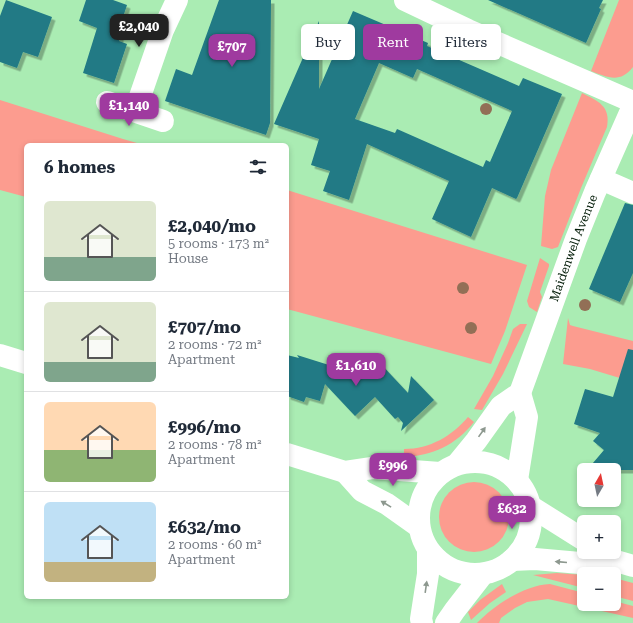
<!DOCTYPE html>
<meta charset="utf-8">
<style>
:root{--surface:#fff;--page:#f6f6f7;--text:#1f2937;--muted:#747a83;--line:#e0e1e3;--accent:#9f3a9f}
body{margin:0;font-family:"Roboto Serif",serif;background:var(--page);color:var(--text);height:100vh;display:flex;flex-direction:column;font-size:15px;white-space:nowrap}
*{box-sizing:border-box;margin:0}
p{font-size:13px;color:var(--muted)}
.icon{flex:none;width:22px;height:22px;fill:none;stroke:currentColor;stroke-width:2;stroke-linecap:round;stroke-linejoin:round}
.map{position:relative;flex:1;overflow:hidden}
.details{position:absolute;left:24px;top:143px;width:265px;height:456px;display:flex;flex-direction:column;background:var(--surface);border-radius:6px;box-shadow:0 2px 6px #0003}
.details>*{flex:none}
.top-card{position:absolute;left:301px;top:24px;width:272px;height:36px;display:flex;gap:8px}
.needle{width:26px;rotate:9deg}
.tools{position:absolute;left:577px;top:463px;display:grid;gap:8px}
.tools a{display:grid;place-items:center;width:44px;height:44px;border-radius:6px;background:var(--surface);box-shadow:0 2px 6px #0003;font-size:20px}
.price{position:absolute;translate:-50% -34px;padding:0 9px;border-radius:8px;background:var(--accent);color:#fff;font-size:13px;line-height:26px;filter:drop-shadow(0 1px 2px #0008)}
.price::after{content:'';position:absolute;left:50%;top:24px;width:12px;height:9px;margin-left:-6px;background:inherit;clip-path:polygon(0 0,100% 0,50% 100%)}
.price.current{background:#222;color:#fff}
ul{padding:0;list-style:none}
li{display:flex;align-items:center;gap:12px;height:100px;padding:0 20px}
li+li{border-top:1px solid var(--line)}
li span{display:grid;place-items:center;flex:none;width:112px;height:80px;border-radius:6px;color:#555}
li>.icon{margin-inline-start:auto}
span .icon{width:48px;height:48px;fill:#fffc;stroke-width:1}
li b{font-size:17px}
h2{display:flex;justify-content:space-between;align-items:center;height:48px;padding:0 20px;font-size:17px}
.chip{padding:0 14px;border-radius:6px;background:var(--surface);box-shadow:0 2px 6px #0003;font-size:14px;line-height:36px}
.chip.current{background:var(--accent);color:#fff}
.map>svg:first-child{display:block}
.green{fill:#fc9c8f}
.building{fill:#207a85;fill-rule:evenodd;filter:url(#shadow)}
.lines{fill:none;stroke-linecap:round;stroke-linejoin:round}
.street{stroke:#fff;stroke-width:22}
.secondary{stroke:#fff;stroke-width:22}
.tree{fill:#926f56}
.oneway{fill:#8d988f}
.labels{text-anchor:middle;stroke-width:3;stroke-linejoin:round;paint-order:stroke}
.street-label{font-size:12px;fill:#021b07;stroke:#aaecb3}
</style>
<div class="map">
<svg width="633" height="623" viewBox="0 0 633 623">
<defs>
<filter id="shadow"><feDropShadow dx="3.5" dy="3.5" stdDeviation="0" flood-color="#0004"/></filter>
</defs>
<rect width="100%" height="100%" fill="#aaecb3"/>
<g class="green">
<path d="M619 0H633V67C620 84 607 77 591 71Z"/>
<path d="M582 93C598 101 611 106 607 127L581 188 558 247 552 249 541 246 545 196 551 170Z"/>
<polygon points="0,100 123,139 144,145 26,145 26,197 0,190"/>
<polygon points="287,190 527,265 505,331 491,364 287,309"/>
<polygon points="540,258 549,264 549,266 540,292 542,297 537,312 529,307 527,301"/>
<polygon points="568,318 570,325 573,326 633,341 633,382 590,369 563,364"/>
<polygon points="520,324 527,324 503,374 482,410 474,409 493,376 508,343 513,329"/>
<path d="M468 417 474 422C456 445 432 456 404 457V449C430 449 452 436 468 417Z"/>
<circle cx="474" cy="517" r="35"/>
<polygon points="557,573 584,575 584,588 533,575"/>
<polygon points="614,578 633,583 633,601 614,596"/>
<polygon points="502,584 506,592 490,603 471,620 468,612 480,600"/>
<path d="M550 584 584 593V604H614V601L633 606V618L548 599 527 602 515 608 501 618 499 623H477C494 605 525 585 550 584Z"/>
</g>
<g class="building">
<polygon points="6,0 52,17 38,57 23,52 17,68 0,62 0,16"/>
<polygon points="86,0 113,0 127,5 124,14 127,15 119,41 127,44 114,83 83,73 97,28 79,21"/>
<polygon points="219,0 271,0 270,123 266,135 165,101 176,69 192,75"/>
<polygon points="488,0 603,0 599,8 601,9 586,43"/>
<path d="M353 11 428 43 427 46 519 86 523 78 562 94 517 198 516 199 492 188 471 237 432 219 449 181 367 144 349 200 323 191 330 171 311 165 319 139 274 124 319 21V89ZM379 63 413 78 417 69 512 111 490 162 486 160 483 167 397 129 395 133 355 119Z"/>
<polygon points="625,203 633,205 633,273 620,302 589,289"/>
<polygon points="628,349 633,350 633,470 587,470 604,450 593,441 600,433 574,424 585,389 613,397"/>
<polygon points="287,355 299,358 297,355 348,371 359,361 369,370 378,361 408,393 411,376 434,400 401,431 403,423 398,417 395,419 375,397 355,416 325,384 320,401 306,397 304,402 287,396"/>
</g>
<g class="lines">
<g class="street">
<polyline points="405,0 468,30 633,102"/>
<polyline points="107,102 163,121"/>
<polyline points="135,111 163,30 177,0"/>
<polyline points="601,179 633,193"/>
<polyline points="0,355 26,363"/>
<polyline points="287,454 345,472 372,468 440,473"/>
<polyline points="345,472 362,491 387,504 418,526"/>
<polyline points="530,506 584,540"/>
<polyline points="595,552 599,556 633,566"/>
<polyline points="512,560 535,559 580,563 599,556"/>
</g>
<g class="secondary">
<circle cx="475" cy="518" r="56"/>
<path id="s1" d="M458 463 476 441 501 406 520 393 576 239 595 192 633 106"/>
<polyline points="517,480 527,417 520,393"/>
<polyline points="422,623 421,619 428,574 428,550"/>
<polyline points="446,623 455,610 483,574"/>
</g>
</g>
<g class="tree">
<circle cx="486" cy="109" r="6"/>
<circle cx="463" cy="288" r="6"/>
<circle cx="585" cy="305" r="6"/>
<circle cx="471" cy="328" r="6"/>
</g>
<defs><path id="oneway-solid" d="M-6-.8H1V-3.2L6.5 0L1 3.2V.8H-6Z"/></defs>
<g class="oneway">
<use href="#oneway-solid" transform="translate(482 432) rotate(-55)"/>
<use href="#oneway-solid" transform="translate(386 504) rotate(-149)"/>
<use href="#oneway-solid" transform="translate(561 562) rotate(-175)"/>
<use href="#oneway-solid" transform="translate(426 587) rotate(-82)"/>
</g>
<g class="labels">
<g class="street-label">
<text dy="4" stroke="none"><textPath href="#s1" startOffset="249">Maidenwell Avenue</textPath></text>
</g>
</g>
</svg>
<div class="tools">
<a><svg class="needle" viewBox="-14 -14 28 28"><path d="M0-13l5 13h-10z" fill="#e53935"/><path d="M0 13l5-13h-10z" fill="#747a83"/></svg></a>
<a>+</a>
<a>−</a>
</div>
<b class="price current" style="left:139px;top:48px">£2,040</b>
<b class="price" style="left:232px;top:68px">£707</b>
<b class="price" style="left:129px;top:127px">£1,140</b>
<b class="price" style="left:356px;top:387px">£1,610</b>
<b class="price" style="left:393px;top:487px">£996</b>
<b class="price" style="left:512px;top:530px">£632</b>
<div class="top-card">
<a class="chip">Buy</a>
<a class="chip current">Rent</a>
<a class="chip">Filters</a>
</div>
<section class="details">
<h2>6 homes<svg class="icon" aria-label="filters" viewBox="0 0 24 24"><path d="M4 7h16M4 17h16"/><circle cx="9" cy="7" r="2"/><circle cx="15" cy="17" r="2"/></svg></h2>
<ul>
<li><span style="background:linear-gradient(#dfe7d0 70%,#7fa58c 0)"><svg class="icon" aria-label="home" viewBox="0 0 24 24"><path d="M3 11l9-7 9 7M6 9v11h12V9"/></svg></span><div><b>£2,040/mo</b><p>5 rooms · 173 m²</p><p>House</p></div></li>
<li><span style="background:linear-gradient(#dfe7d0 75%,#7fa58c 0)"><svg class="icon" aria-label="home" viewBox="0 0 24 24"><path d="M3 11l9-7 9 7M6 9v11h12V9"/></svg></span><div><b>£707/mo</b><p>2 rooms · 72 m²</p><p>Apartment</p></div></li>
<li><span style="background:linear-gradient(#ffd9b3 60%,#8fb573 0)"><svg class="icon" aria-label="home" viewBox="0 0 24 24"><path d="M3 11l9-7 9 7M6 9v11h12V9"/></svg></span><div><b>£996/mo</b><p>2 rooms · 78 m²</p><p>Apartment</p></div></li>
<li><span style="background:linear-gradient(#bfe0f5 75%,#c2b280 0)"><svg class="icon" aria-label="home" viewBox="0 0 24 24"><path d="M3 11l9-7 9 7M6 9v11h12V9"/></svg></span><div><b>£632/mo</b><p>2 rooms · 60 m²</p><p>Apartment</p></div></li>
</ul>
</section>
</div>
